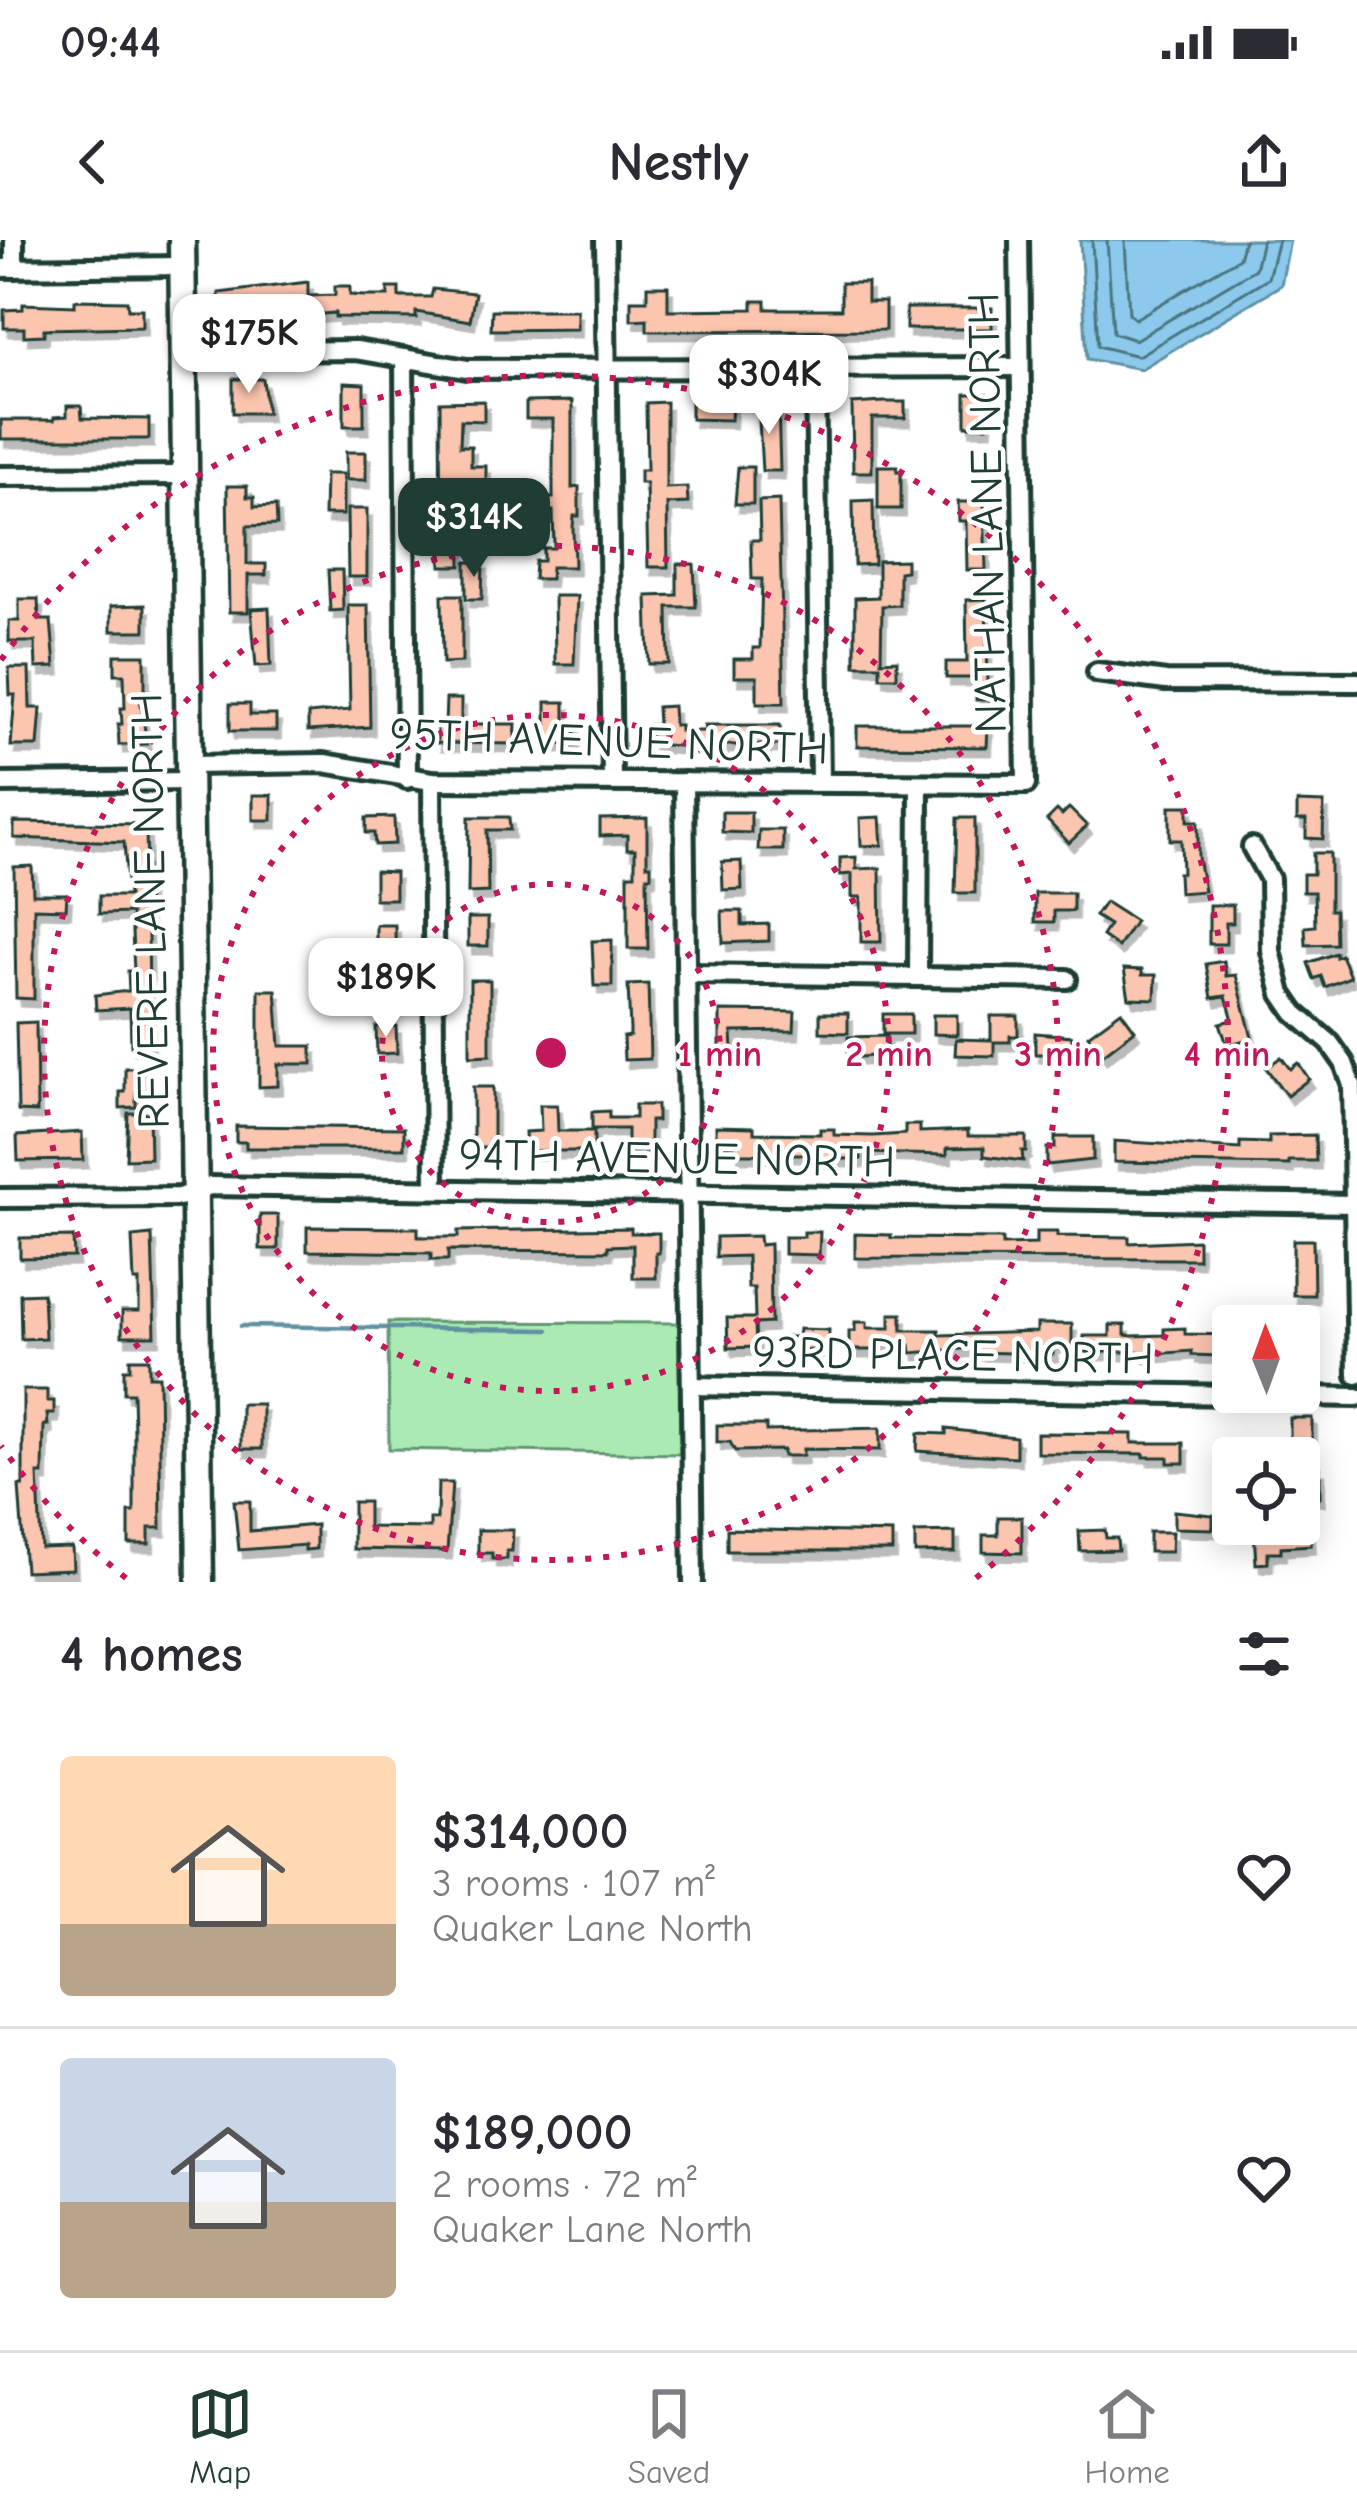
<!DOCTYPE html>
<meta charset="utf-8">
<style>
:root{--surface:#fff;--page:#f7f7f7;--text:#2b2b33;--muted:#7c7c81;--line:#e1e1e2;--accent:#1f3d34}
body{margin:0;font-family:"Comic Neue",sans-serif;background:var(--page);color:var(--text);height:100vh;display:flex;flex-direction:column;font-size:45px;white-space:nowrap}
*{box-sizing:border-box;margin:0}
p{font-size:39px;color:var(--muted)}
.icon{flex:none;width:66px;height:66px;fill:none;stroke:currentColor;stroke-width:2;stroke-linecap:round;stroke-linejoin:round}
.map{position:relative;height:1342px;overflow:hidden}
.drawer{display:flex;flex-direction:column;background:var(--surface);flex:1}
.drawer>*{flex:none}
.needle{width:78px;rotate:359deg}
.fabs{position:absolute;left:1212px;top:1065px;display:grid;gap:24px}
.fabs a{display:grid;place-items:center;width:108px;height:108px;border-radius:12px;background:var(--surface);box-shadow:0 6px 30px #0003;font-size:60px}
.price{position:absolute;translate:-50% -102px;padding:0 27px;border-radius:24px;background:#fff;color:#222;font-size:39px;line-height:78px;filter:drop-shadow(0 3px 6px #0008)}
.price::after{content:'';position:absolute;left:50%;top:72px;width:36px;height:27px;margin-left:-18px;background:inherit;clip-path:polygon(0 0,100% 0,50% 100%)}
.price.current{background:var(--accent);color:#fff}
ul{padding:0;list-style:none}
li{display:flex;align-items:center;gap:36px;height:300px;padding:0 60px}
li+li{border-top:3px solid var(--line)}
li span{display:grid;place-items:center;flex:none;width:336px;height:240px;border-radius:12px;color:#555}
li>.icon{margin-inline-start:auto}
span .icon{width:144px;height:144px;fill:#fffc;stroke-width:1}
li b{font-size:51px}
h2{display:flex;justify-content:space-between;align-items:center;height:144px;padding:0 60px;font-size:51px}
.status{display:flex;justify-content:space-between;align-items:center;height:84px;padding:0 60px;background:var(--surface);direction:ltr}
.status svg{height:33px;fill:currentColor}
header{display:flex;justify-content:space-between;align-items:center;height:156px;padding:0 60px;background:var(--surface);font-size:54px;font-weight:600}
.dock{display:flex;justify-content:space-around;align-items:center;height:168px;border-top:3px solid var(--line);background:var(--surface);font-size:33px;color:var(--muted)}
.dock a{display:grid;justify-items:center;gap:6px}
.dock .current{color:var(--accent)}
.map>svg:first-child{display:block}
.green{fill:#aaebb3;stroke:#649474;stroke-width:3}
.water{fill:#8cc9ec;stroke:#6091a2;stroke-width:3}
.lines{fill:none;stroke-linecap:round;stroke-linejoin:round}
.shore{stroke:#4b757e;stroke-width:3}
.stream{stroke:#6091a2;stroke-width:4.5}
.building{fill:#fcc5af;stroke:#1f3d34;stroke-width:3;filter:url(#shadow)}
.street-casing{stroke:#1f3d34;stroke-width:26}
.secondary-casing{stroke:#1f3d34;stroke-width:33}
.street{stroke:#fff;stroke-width:16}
.secondary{stroke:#fff;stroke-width:24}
.ring{fill:none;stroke:#c2185b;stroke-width:6;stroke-dasharray:6 12}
.labels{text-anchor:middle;stroke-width:9;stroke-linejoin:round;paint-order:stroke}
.street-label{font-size:45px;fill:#1f3d34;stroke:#fff}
.centre{fill:#c2185b;stroke:#fff;stroke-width:6}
.ring-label{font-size:36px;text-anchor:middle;font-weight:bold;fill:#c2185b;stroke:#fff;stroke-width:9;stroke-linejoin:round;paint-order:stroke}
</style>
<div class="status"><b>09:44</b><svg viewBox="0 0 49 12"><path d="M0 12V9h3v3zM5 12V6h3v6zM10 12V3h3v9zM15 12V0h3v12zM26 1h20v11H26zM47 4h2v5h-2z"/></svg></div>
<header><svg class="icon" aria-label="back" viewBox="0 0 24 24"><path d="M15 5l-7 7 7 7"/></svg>Nestly<svg class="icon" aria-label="share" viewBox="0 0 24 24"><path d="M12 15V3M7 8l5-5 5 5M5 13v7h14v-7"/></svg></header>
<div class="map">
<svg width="1357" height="1342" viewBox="0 0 1357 1342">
<defs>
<filter id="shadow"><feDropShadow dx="4.5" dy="8" stdDeviation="0" flood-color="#0004"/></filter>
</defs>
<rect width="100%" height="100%" fill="#fff"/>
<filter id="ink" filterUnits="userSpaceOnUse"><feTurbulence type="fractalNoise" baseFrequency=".00833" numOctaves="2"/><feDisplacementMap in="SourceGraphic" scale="24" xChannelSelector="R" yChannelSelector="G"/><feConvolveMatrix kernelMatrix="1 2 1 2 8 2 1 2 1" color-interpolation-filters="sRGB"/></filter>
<g filter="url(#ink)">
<polygon class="green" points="388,1082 679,1083 680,1214 389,1209"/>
<polygon class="water" points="1080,0 1290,0 1281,45 1141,129 1087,119"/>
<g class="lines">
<g class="shore">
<polyline points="1092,0 1098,106 1138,116 1268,38 1278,0"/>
<polyline points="1107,0 1113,93 1135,100 1255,29 1262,0"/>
<polyline points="1125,0 1129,74 1135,79 1239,18 1244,0"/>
</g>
<polyline class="stream" points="241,1086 548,1090"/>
</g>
<g class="building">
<polygon points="308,42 308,56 335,55 335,46 350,46 350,55 365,56 388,56 388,48 399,48 399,57 431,57 433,49 475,53 470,81 416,72 416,78 335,77 335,73 287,77 287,66 255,67 255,77 219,78 219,53"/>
<polygon points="841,43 867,43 867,62 885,62 885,90 647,91 647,79 631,80 631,60 647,60 647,46 668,46 668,70 753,69 753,61 766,61 766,69 841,69"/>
<polygon points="75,60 127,61 128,69 142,69 142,87 44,89 44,95 24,96 24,88 4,88 4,70 23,69 23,64 75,66"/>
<rect x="906" y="68" width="86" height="21"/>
<polygon points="492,70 577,70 577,89 491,90"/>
<polygon points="233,139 263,139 267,173 233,173"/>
<polygon points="344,143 364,144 364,186 344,186"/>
<rect x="966" y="154" width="21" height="32"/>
<polygon points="484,161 484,181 461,180 460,206 471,206 471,226 486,226 486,241 460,241 461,326 441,326 440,162"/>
<polygon points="572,161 572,248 579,247 579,276 574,276 573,287 574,327 551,327 550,339 534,339 535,321 543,321 543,308 554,308 553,271 545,271 545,258 553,258 553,179 526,179 526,162"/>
<polygon points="666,162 666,248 687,247 688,263 667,264 668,327 648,327 646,243 640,243 640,230 647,230 646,163"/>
<polygon points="884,162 905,162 905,178 872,178 872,232 853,232 852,164"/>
<polygon points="691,163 732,164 731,180 691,179"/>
<polygon points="778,163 780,231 762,231 758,164"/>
<polygon points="67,166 81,166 82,178 149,179 149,199 1,199 1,180 54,180 54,177 67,176"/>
<rect x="346" y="212" width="20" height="28"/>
<polygon points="878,226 897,226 897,231 901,231 901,269 878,269"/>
<polygon points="738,227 753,227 753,264 735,264"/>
<polygon points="325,234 343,234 343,275 324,275"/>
<polygon points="227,246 247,246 247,257 254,257 254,267 276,266 277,285 247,286 247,324 266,324 266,335 248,335 248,372 229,372"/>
<polygon points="779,260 784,463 757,463 757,437 734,437 734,419 753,419 753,408 760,408 762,339 752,339 751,300 760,300 759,261"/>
<polygon points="873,260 874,324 854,325 853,261"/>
<polygon points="958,262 984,262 986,330 967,330 966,281 959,281"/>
<polygon points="347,269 367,269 367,337 348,337"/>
<polygon points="906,320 906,331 899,332 899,365 882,366 881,421 897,420 897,437 880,437 880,425 855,425 855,358 878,357 878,321"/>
<polygon points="466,322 483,322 482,359 466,359"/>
<polygon points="677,324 694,324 696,367 668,367 669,424 649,424 647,356 677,355"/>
<polygon points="328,330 342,330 343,370 330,371"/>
<polygon points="442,355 462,355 462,422 443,423"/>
<polygon points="554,356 577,356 574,424 555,424"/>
<polygon points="19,359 38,359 39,380 51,380 55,427 36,428 35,402 9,402 9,381 19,381"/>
<polygon points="986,359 988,444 993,444 993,460 976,460 976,438 946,438 946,422 967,422 966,360"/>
<polygon points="145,365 145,391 111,391 111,366"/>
<polygon points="348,365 368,365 370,487 308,491 308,474 350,470"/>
<polygon points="269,368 271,425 256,426 251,369"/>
<polygon points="115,415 145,415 145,458 140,458 147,504 119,505 118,484 122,484 121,468 125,468 124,434 115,434"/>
<polygon points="9,428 29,428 30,468 41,468 38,506 11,506 15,455 10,455"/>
<polygon points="446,459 461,459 461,484 516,484 515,504 437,503 437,484 445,484"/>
<polygon points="546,462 565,462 565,484 575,484 575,504 546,504"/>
<polygon points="230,464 250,464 250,475 276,475 276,491 230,491"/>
<polygon points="673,466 674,485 680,485 680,491 706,491 705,485 780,485 781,505 723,505 723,509 650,504 650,485 658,485 657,467"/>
<polygon points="857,486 988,486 987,507 857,506"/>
<rect x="253" y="555" width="19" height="25"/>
<polygon points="1297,562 1324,563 1323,599 1306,598 1306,580 1297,580"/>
<polygon points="1170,566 1188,566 1188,581 1198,581 1198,617 1204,651 1179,653 1178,633 1182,633 1181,600 1170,600"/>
<polygon points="1069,568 1087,586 1069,603 1047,580 1057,570 1062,575"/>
<polygon points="722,572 751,572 751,593 722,592"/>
<polygon points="394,577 395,604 375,605 374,593 366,593 366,578"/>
<polygon points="469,577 509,577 510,590 487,590 488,652 468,653"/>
<polygon points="880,577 882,605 861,606 860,578"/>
<polygon points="647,578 647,625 651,625 651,636 647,636 648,709 628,709 628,634 635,634 635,609 627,609 627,595 600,596 600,579"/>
<polygon points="957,578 975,578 975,653 955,653"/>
<polygon points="14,582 146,584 150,805 131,806 130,768 96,770 95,755 129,751 128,731 134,731 131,673 99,674 99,656 128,656 124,602 14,598"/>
<polygon points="759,590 783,590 783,610 758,610"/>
<polygon points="1313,613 1330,613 1330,670 1335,670 1336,704 1306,705 1305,687 1315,686 1314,652 1303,652 1303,634 1313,634"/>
<polygon points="856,617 856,629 880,628 881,702 861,702 861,657 852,657 852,634 840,635 840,618"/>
<polygon points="741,621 742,649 723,650 722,622"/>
<polygon points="32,626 33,654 67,654 66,669 34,668 34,759 16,758 14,627"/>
<polygon points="375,631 395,632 395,659 375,659"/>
<polygon points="1035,653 1073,653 1073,671 1054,671 1054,682 1035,682"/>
<polygon points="1105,662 1135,681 1118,707 1102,696 1109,685 1095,676"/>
<polygon points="1209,665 1233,665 1233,683 1226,683 1226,704 1209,704"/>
<polygon points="722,671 742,671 742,685 769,684 769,701 723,703"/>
<rect x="468" y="678" width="20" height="28"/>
<polygon points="376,685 395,685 396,761 376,761"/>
<polygon points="612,700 612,746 594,746 592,701"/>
<polygon points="1336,713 1336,717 1341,715 1350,737 1325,747 1321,736 1314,739 1308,723"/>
<polygon points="1224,721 1226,736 1236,735 1252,798 1227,805 1220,783 1233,780 1226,756 1212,758 1206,724"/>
<polygon points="1124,729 1142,730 1142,735 1156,735 1155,759 1129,758"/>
<polygon points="470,740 490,740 490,815 470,816"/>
<polygon points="648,744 650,819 624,820 623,797 630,796 630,790 628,745"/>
<polygon points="259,750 276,750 280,806 312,806 312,824 278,824 278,846 259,847"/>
<polygon points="720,771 795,772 794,791 732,792 733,810 720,810"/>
<polygon points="1121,771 1135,790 1102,815 1088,795"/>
<polygon points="820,773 848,773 848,793 820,792"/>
<rect x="883" y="774" width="28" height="20"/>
<polygon points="933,775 957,775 957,795 933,794"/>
<polygon points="991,776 1018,776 1018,796 1010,796 1010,802 994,802 994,816 955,815 956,799 991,800"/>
<polygon points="36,782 37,872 18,871 16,783"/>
<polygon points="396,786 397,813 377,814 376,787"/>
<polygon points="1035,793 1072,796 1072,814 1035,814"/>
<polygon points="886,796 886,815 848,818 848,797"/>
<polygon points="1281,817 1290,829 1298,823 1309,839 1287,856 1266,828"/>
<polygon points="125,828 149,828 149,852 136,852 136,867 120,868 120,852 125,852"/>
<rect x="473" y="847" width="20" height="61"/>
<polygon points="540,865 557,865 558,891 594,891 594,911 526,911 525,892 541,891"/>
<polygon points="635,865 657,865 657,881 650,881 650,911 627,912 627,889 592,889 592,872 609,871 609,878 635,878"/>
<polygon points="128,873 149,873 150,918 126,919"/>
<polygon points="905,885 920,885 920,892 968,890 968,896 1026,896 1026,911 1022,911 1023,921 984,916 984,907 947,908 947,915 861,913 861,919 819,919 820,914 734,914 734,907 716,907 716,886 754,887 754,893 820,894 820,889 834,889 834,895 873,896 905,894"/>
<polygon points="236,886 404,888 404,908 246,908 246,902 236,902"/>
<polygon points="82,892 83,920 18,921 17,896"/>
<polygon points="1315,895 1316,921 1289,921 1289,925 1114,922 1114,901 1240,909 1240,902 1269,903 1269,896"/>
<polygon points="1055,897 1093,897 1093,920 1047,925 1047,908 1055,908"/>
<rect x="260" y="975" width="18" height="34"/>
<polygon points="307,987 418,988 418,997 458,997 458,991 631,988 631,993 659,993 659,1013 656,1013 656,1038 633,1038 633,1005 608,1006 608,1011 448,1010 448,1020 431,1020 431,1013 307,1011"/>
<polygon points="804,992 820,992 819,1015 784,1014 784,997 804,997"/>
<polygon points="1036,992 1057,992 1057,996 1129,997 1129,1003 1198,1000 1198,1019 855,1018 855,994 891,995 891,998 1002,999 1002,1005 1036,1004"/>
<polygon points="152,995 155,1096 122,1096 122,1071 139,1071 139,1041 134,1041 132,997"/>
<polygon points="759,996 760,1005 770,1004 771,1083 755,1084 756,1107 728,1108 727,1078 755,1078 754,1048 748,1048 747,1016 716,1017 716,997"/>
<polygon points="73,997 74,1017 20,1018 20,998"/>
<polygon points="1293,1000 1313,1000 1314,1055 1293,1055"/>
<polygon points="43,1053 45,1098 21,1099 20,1054"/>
<polygon points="890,1074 902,1074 902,1090 939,1090 939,1095 1037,1092 1037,1084 1072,1084 1072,1105 1053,1105 1053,1114 974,1112 974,1108 911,1113 910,1105 876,1105 876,1110 849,1110 849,1091 855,1091 855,1082 867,1082 867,1088 890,1088"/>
<polygon points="1110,1085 1125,1085 1125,1095 1132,1096 1164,1095 1164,1089 1185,1088 1185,1094 1233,1095 1233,1112 1219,1112 1219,1116 1192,1115 1192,1111 1140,1115 1140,1112 1084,1112 1084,1096 1110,1096"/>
<polygon points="799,1089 829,1090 828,1110 785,1111 785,1097 798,1097"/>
<polygon points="130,1119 149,1119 149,1136 159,1136 161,1288 149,1288 149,1304 129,1304 129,1272 134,1272 134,1194 133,1153 124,1153 124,1129 130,1129"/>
<polygon points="23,1150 47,1150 47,1161 54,1161 54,1174 47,1174 48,1185 44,1185 43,1234 38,1234 41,1308 72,1307 73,1329 25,1331 19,1246 23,1246"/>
<rect x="241" y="1164" width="21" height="45"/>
<polygon points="1290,1178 1312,1178 1312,1227 1320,1227 1320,1257 1299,1257 1299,1218 1290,1218"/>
<polygon points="717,1185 766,1185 766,1191 880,1188 880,1210 803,1209 803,1216 783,1216 783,1210 735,1211 730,1202 717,1202"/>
<polygon points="946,1189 1016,1197 1016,1217 917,1211 918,1193 946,1194"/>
<polygon points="1037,1193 1132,1194 1132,1203 1184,1203 1184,1223 1168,1223 1168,1217 1144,1217 1144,1214 1037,1213"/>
<polygon points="438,1243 452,1243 447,1311 353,1309 353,1262 368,1262 368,1287 430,1288 430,1279 437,1279"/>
<polygon points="234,1261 250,1261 250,1291 316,1285 316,1309 305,1310 305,1305 239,1310"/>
<polygon points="1174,1271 1213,1275 1213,1289 1174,1288"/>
<polygon points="998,1277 1022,1277 1022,1313 983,1312 983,1295 998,1295"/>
<polygon points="1298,1288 1310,1290 1311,1305 1281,1307 1281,1312 1268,1312 1268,1323 1256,1324 1254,1291"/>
<polygon points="727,1289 892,1293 892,1311 727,1311"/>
<polygon points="478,1290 513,1290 512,1311 507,1311 507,1319 492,1319 492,1313 478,1313"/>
<polygon points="1105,1290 1106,1298 1117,1298 1118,1310 1080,1311 1079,1291"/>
<polygon points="955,1292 955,1312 915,1313 915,1293"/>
<polygon points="1149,1292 1172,1292 1171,1312 1149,1312"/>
</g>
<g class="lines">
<defs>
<g id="street">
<polyline points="605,0 612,541"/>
<polyline points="0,28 182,26"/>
<polyline points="14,28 14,0"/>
<polyline points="184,112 356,110 467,129 1020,127"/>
<polyline points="404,118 407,539"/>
<polyline points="815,127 820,542"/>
<polyline points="0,236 185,235"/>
<polyline points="1097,432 1166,441 1357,442"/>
<polyline points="191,525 324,523 432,541 1026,544 1019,0"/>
<polyline points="432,541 435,949"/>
<polyline points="684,542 693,1342"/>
<polyline points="0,543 191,541"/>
<polyline points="1252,607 1270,639 1271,711 1282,754 1295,773 1330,803 1344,823 1352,845 1357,1135"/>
<polyline points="688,734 1067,739"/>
<polyline points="918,737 919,544"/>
<polyline points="0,958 179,957 210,946 1355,964"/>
<polyline points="692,1146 1357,1157"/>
</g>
<polyline id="secondary" points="182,0 200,1342"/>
</defs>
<use href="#street" class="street-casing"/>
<use href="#secondary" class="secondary-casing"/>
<use href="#street" class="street"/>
<use href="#secondary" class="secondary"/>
</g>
</g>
<g class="ring">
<circle cx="551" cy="813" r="169"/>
<circle cx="551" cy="813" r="338"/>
<circle cx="551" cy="813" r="507"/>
<path d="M126 1338A676 676 0 0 1 1 1206M1 420A676 676 0 1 1 976 1338"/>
</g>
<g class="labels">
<g class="street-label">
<text transform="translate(986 273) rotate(-91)" y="16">NATHAN LANE NORTH</text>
<text transform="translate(609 500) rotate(2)" y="16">95TH AVENUE NORTH</text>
<text transform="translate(149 671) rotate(-91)" y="16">REVERE LANE NORTH</text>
<text transform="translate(677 917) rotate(1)" y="16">94TH AVENUE NORTH</text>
<text transform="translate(953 1114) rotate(1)" y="16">93RD PLACE NORTH</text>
</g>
</g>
<circle cx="551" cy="813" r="18" class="centre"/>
<g class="ring-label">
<text x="720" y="826">1 min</text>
<text x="889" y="826">2 min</text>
<text x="1058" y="826">3 min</text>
<text x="1227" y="826">4 min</text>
</g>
</svg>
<div class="fabs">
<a><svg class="needle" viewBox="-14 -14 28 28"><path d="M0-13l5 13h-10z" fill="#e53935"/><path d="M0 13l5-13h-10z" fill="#7c7c81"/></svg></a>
<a><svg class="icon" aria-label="locate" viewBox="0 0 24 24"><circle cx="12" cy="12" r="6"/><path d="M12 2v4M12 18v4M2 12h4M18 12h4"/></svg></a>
</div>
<b class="price" style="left:249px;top:156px">$175K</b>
<b class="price" style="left:769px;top:197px">$304K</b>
<b class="price current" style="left:474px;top:340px">$314K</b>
<b class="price" style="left:386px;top:800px">$189K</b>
</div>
<section class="drawer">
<h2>4 homes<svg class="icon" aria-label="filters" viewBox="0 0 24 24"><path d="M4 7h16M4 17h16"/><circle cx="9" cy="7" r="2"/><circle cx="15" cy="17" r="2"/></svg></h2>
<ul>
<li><span style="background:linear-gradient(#ffd9b3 70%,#b9a48a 0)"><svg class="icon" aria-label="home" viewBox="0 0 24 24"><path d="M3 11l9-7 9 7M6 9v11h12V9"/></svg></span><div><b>$314,000</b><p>3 rooms · 107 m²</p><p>Quaker Lane North</p></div><svg class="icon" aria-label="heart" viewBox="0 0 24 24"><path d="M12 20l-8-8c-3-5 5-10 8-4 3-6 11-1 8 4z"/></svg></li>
<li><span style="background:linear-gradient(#c9d6e8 60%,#b9a48a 0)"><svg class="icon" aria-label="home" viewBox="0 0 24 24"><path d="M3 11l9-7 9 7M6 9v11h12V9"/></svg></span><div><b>$189,000</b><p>2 rooms · 72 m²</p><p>Quaker Lane North</p></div><svg class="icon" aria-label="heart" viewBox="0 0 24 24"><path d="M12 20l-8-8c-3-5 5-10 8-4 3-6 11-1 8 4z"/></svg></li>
</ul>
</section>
<nav class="dock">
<a class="current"><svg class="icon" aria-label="map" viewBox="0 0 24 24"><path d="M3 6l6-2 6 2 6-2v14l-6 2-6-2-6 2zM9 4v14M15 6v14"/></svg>Map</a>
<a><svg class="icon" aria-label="saved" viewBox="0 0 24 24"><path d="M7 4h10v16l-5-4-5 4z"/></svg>Saved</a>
<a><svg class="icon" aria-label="home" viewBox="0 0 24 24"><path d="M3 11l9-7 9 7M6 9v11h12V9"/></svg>Home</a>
</nav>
